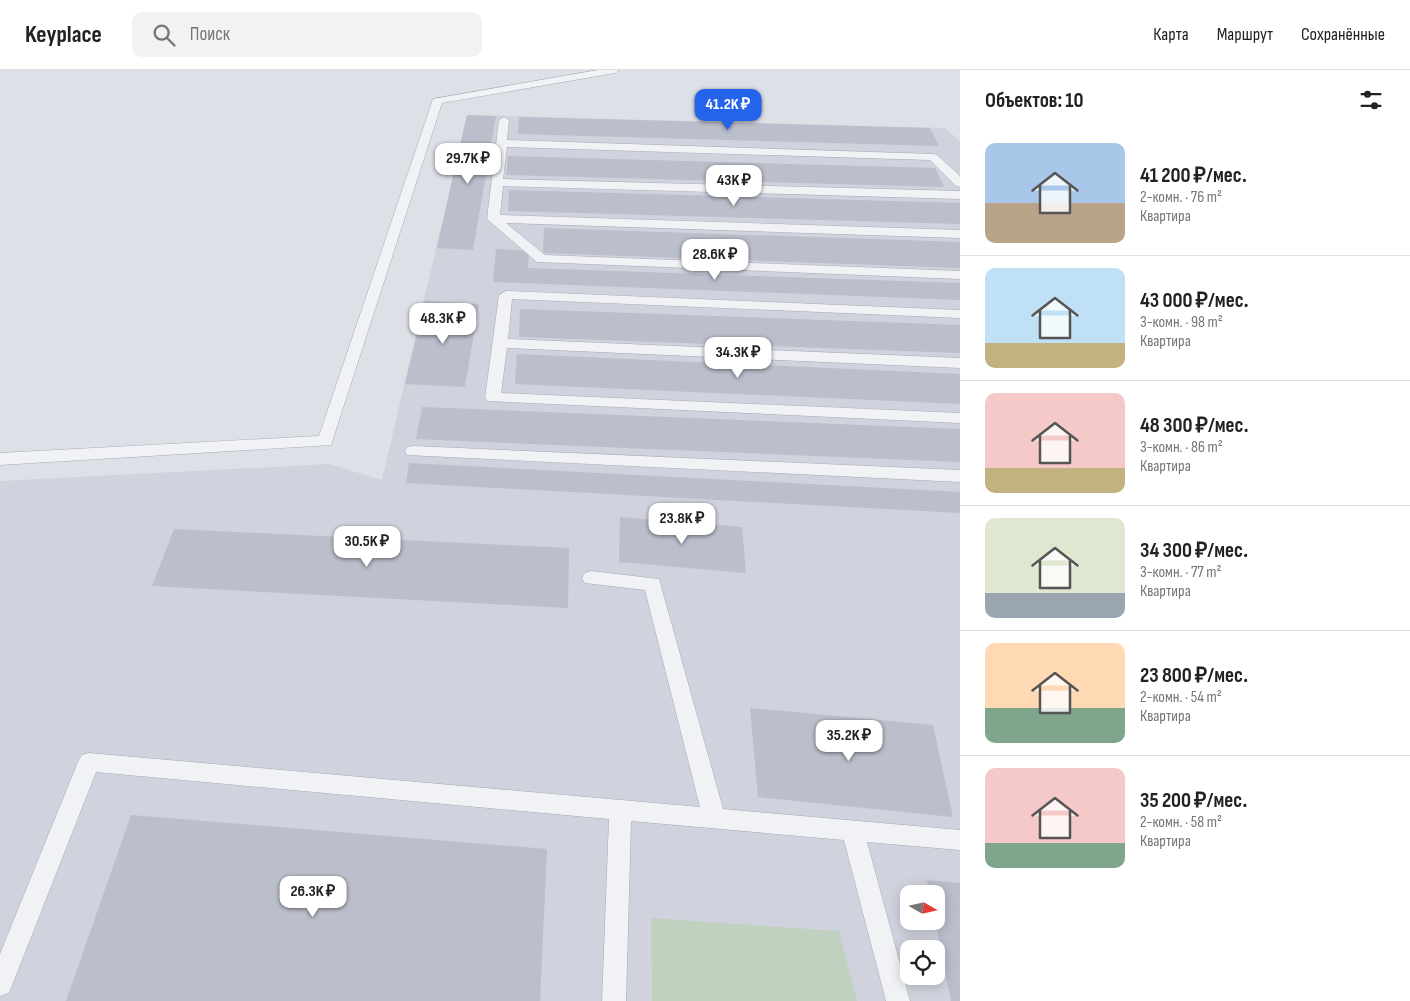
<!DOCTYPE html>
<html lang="ru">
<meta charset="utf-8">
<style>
:root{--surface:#fff;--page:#f2f2f2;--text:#222;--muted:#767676;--line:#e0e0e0;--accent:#2563eb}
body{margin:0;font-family:"Sofia Sans Condensed",sans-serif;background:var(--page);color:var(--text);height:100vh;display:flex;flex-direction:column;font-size:19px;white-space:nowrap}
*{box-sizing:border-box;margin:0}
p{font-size:16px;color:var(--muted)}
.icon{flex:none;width:28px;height:28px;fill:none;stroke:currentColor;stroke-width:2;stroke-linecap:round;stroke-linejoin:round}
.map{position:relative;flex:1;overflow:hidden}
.sheet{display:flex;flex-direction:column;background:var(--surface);width:450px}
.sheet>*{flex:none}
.needle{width:32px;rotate:99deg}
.tools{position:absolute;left:900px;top:815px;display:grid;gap:10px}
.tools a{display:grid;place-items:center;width:45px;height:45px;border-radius:10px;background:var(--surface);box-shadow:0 2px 12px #0003;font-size:25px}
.price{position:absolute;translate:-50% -42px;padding:0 11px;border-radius:10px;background:#fff;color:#222;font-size:16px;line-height:32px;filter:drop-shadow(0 1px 2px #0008)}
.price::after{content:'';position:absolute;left:50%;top:30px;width:15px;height:11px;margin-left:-8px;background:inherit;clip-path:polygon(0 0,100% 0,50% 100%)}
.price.current{background:var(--accent);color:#fff}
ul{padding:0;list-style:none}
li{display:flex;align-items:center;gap:15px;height:125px;padding:0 25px}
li+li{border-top:1px solid var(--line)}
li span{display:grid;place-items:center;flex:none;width:140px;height:100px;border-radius:10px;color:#555}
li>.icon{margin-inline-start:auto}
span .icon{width:60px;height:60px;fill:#fffc;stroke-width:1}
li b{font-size:21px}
h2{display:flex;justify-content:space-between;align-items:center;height:60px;padding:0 25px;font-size:21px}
header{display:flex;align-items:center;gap:30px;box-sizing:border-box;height:70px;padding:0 25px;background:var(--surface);border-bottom:1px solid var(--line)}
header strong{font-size:24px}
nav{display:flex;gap:28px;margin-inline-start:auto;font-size:18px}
.search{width:350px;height:45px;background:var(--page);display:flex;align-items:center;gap:12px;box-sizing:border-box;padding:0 18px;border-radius:10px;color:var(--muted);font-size:19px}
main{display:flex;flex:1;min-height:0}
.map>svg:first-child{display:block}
.built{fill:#d0d2dd;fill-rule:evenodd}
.green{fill:#c0d2bf}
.building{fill:#bbbecb}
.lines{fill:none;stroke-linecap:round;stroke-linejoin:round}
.lane-casing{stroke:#a7aab5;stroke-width:1}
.lane{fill:#f1f2f6;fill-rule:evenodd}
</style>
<header>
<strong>Keyplace</strong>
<div class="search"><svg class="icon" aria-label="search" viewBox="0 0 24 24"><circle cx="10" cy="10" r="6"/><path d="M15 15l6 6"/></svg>Поиск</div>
<nav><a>Карта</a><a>Маршрут</a><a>Сохранённые</a></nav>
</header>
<main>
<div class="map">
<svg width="960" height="931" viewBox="0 0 960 931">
<rect width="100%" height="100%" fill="#dee0e8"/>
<path class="built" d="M467 45 945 58 960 71V931H0V411L329 394 382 410ZM909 824H936V851H909ZM909 879H936V906H909Z"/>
<polygon class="green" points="651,848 839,861 857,931 652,931"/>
<g class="building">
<polygon points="467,45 496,46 473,180 437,178"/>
<polygon points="519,47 930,58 939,76 518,64"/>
<polygon points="508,86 935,98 944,117 506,105"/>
<polygon points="509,120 960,133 960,154 508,141"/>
<polygon points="544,158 960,172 960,198 543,183"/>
<polygon points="496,179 529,181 528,198 960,213 960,230 493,212"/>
<polygon points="425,231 479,234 465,317 405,314"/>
<polygon points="520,239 960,255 960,283 519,267"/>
<polygon points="517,284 960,304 960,334 515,314"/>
<polygon points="422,337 960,359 960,392 416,369"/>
<polygon points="409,393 960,422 960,443 406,413"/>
<polygon points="620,447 742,457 746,503 619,492"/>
<polygon points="174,459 569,478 568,538 152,516"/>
<polygon points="750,638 933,655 953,747 758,727"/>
<polygon points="131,745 547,779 540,931 66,931"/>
<polygon points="927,810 960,813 960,931 951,931 935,851 936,824 930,824"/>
</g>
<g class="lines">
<defs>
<g id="lane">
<polygon points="598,0 620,0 615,3 442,33 331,375 0,395 0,383 319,366 433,29"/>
<polygon points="504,47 509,50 507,70 933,84 937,85 960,106 960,117 956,116 930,90 507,77 503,109 960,121 960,129 503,116 500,145 960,160 960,168 506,153 545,185 960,201 960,209 537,192 487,149 499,50"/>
<polygon points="506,221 960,240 960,248 512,229 508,269 960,288 960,298 507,278 501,323 960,343 960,353 488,331 485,328 499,225"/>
<polygon points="413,376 960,400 960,412 407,385 405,381 407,377"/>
<polygon points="591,501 659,509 723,739 960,760 960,780 867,772 910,931 886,931 844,770 631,751 626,931 602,931 609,749 96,702 9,923 0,926 0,884 78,692 82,685 89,683 700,737 645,520 585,513 582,508 585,503"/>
</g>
</defs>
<use href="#lane" class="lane-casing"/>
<use href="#lane" class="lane"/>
</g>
</svg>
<div class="tools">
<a><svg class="needle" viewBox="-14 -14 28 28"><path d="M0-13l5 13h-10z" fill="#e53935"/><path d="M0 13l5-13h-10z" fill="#767676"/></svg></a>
<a><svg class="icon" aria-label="locate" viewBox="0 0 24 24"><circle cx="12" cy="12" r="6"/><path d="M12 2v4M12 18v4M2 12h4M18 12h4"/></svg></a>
</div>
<b class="price current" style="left:728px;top:61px">41.2K ₽</b>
<b class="price" style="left:468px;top:115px">29.7K ₽</b>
<b class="price" style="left:734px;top:137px">43K ₽</b>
<b class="price" style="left:715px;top:211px">28.6K ₽</b>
<b class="price" style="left:443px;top:275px">48.3K ₽</b>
<b class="price" style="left:738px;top:309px">34.3K ₽</b>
<b class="price" style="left:682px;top:475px">23.8K ₽</b>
<b class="price" style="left:367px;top:498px">30.5K ₽</b>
<b class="price" style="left:849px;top:692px">35.2K ₽</b>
<b class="price" style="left:313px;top:848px">26.3K ₽</b>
</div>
<section class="sheet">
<h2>Объектов: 10<svg class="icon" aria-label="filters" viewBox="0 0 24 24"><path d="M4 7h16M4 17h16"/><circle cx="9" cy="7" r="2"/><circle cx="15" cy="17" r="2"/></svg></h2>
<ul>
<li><span style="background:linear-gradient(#a9c7e8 60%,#b9a48a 0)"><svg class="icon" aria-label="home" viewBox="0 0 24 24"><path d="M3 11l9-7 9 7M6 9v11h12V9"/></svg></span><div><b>41 200 ₽/мес.</b><p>2-комн. · 76 m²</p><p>Квартира</p></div></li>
<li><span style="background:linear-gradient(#bfe0f5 75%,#c2b280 0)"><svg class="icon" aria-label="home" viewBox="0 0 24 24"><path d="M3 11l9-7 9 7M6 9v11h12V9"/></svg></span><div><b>43 000 ₽/мес.</b><p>3-комн. · 98 m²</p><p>Квартира</p></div></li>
<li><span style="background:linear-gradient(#f6c9c9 75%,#c2b280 0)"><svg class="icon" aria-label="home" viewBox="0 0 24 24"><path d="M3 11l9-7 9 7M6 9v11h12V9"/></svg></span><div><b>48 300 ₽/мес.</b><p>3-комн. · 86 m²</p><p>Квартира</p></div></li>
<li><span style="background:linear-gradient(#dfe7d0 75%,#9aa5b1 0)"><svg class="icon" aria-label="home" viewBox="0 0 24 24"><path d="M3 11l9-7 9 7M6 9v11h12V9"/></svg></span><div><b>34 300 ₽/мес.</b><p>3-комн. · 77 m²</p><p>Квартира</p></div></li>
<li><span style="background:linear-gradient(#ffd9b3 65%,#7fa58c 0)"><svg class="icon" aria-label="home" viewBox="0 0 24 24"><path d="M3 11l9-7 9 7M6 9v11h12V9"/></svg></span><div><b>23 800 ₽/мес.</b><p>2-комн. · 54 m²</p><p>Квартира</p></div></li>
<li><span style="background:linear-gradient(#f6c9c9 75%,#7fa58c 0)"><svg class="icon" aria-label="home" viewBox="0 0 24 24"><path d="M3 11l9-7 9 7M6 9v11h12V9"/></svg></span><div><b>35 200 ₽/мес.</b><p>2-комн. · 58 m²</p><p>Квартира</p></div></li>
</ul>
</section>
</main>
